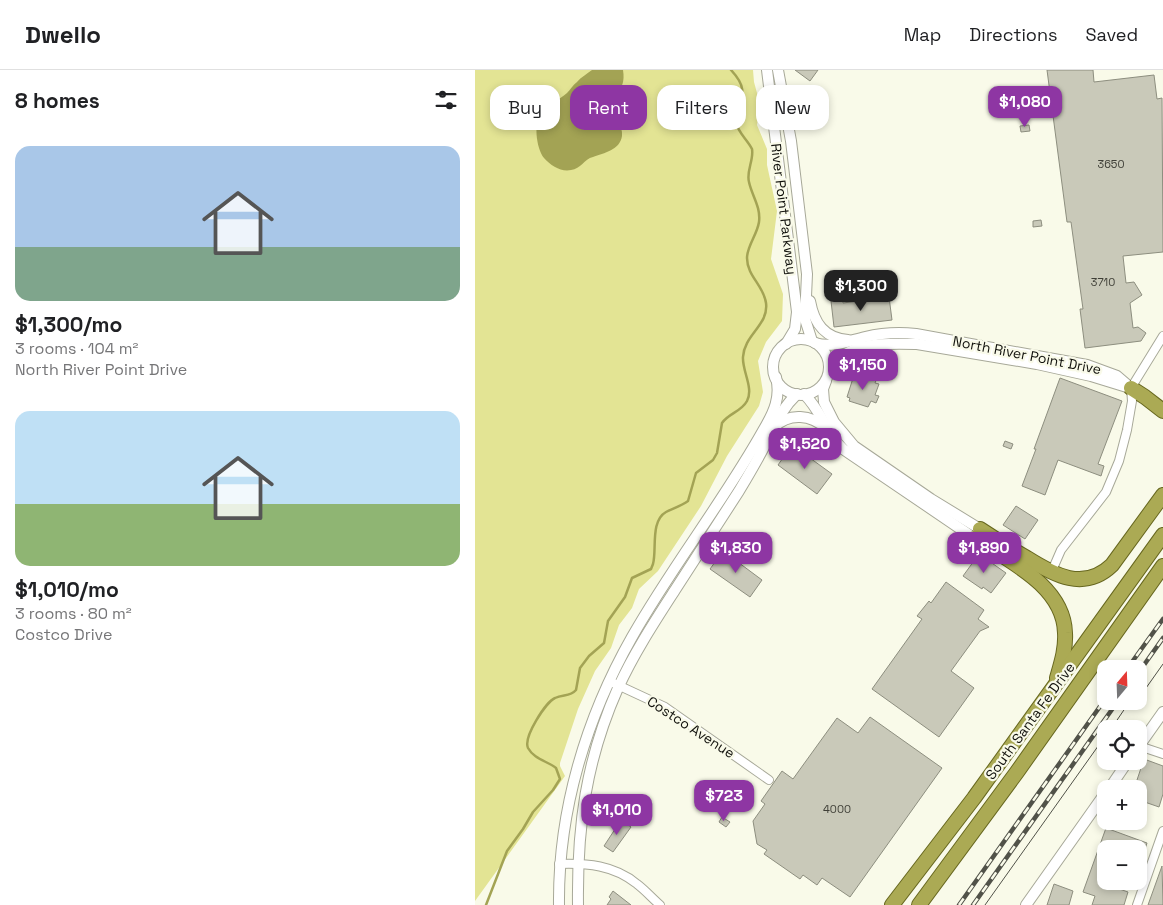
<!DOCTYPE html>
<meta charset="utf-8">
<style>
:root{--surface:#fff;--page:#f2f2f2;--text:#202124;--muted:#757577;--line:#e0e0e0;--accent:#8e36a3}
body{margin:0;font-family:"Space Grotesk",sans-serif;background:var(--page);color:var(--text);height:100vh;display:flex;flex-direction:column;font-size:19px;white-space:nowrap}
*{box-sizing:border-box;margin:0}
p{font-size:16px;color:var(--muted)}
.icon{flex:none;width:28px;height:28px;fill:none;stroke:currentColor;stroke-width:2;stroke-linecap:round;stroke-linejoin:round}
.map{position:relative;flex:1;overflow:hidden}
.side{display:flex;flex-direction:column;background:var(--surface);width:475px}
.side>*{flex:none}
.hud{position:absolute;left:15px;top:15px;width:475px;height:45px;display:flex;gap:10px}
.needle{width:32px;rotate:19deg}
.buttons{position:absolute;left:622px;top:590px;display:grid;gap:10px}
.buttons a{display:grid;place-items:center;width:50px;height:50px;border-radius:10px;background:var(--surface);box-shadow:0 2px 8px #0003;font-size:25px}
.price{position:absolute;translate:-50% -42px;padding:0 11px;border-radius:10px;background:var(--accent);color:#fff;font-size:16px;line-height:32px;filter:drop-shadow(0 1px 2px #0008)}
.price::after{content:'';position:absolute;left:50%;top:30px;width:15px;height:11px;margin-left:-8px;background:inherit;clip-path:polygon(0 0,100% 0,50% 100%)}
.price.on{background:#222;color:#fff}
ul{padding:0;list-style:none}
li{display:grid;align-content:center;gap:10px;height:265px;padding:0 15px}
li span{display:grid;place-items:center;height:155px;border-radius:15px;color:#555}
li>.icon{margin-inline-start:auto}
span .icon{width:90px;height:90px;fill:#fffc;stroke-width:1}
li b{font-size:21px}
h2{display:flex;justify-content:space-between;align-items:center;height:60px;padding:0 15px;font-size:21px}
.tag{padding:0 18px;border-radius:15px;background:var(--surface);box-shadow:0 2px 8px #0003;font-size:18px;line-height:45px}
.tag.on{background:var(--accent);color:#fff}
header{display:flex;align-items:center;gap:30px;box-sizing:border-box;height:70px;padding:0 25px;background:var(--surface);border-bottom:1px solid var(--line)}
header strong{font-size:24px}
nav{display:flex;gap:28px;margin-inline-start:auto;font-size:18px}
main{display:flex;flex:1;min-height:0}
.map>svg:first-child{display:block}
.green{fill:#e3e494}
.water{fill:#a3a354}
.lines{fill:none;stroke-linecap:round;stroke-linejoin:round}
.stream{stroke:#a3a354;stroke-width:2.5}
.building{fill:#c9c9b9;stroke:#8d8e7f}
.minor-casing{stroke:#a7a898;stroke-width:10}
.tertiary-casing{stroke:#a7a898;stroke-width:12}
.trunk-casing{stroke:#67671f;stroke-width:16}
.minor{stroke:#fff;stroke-width:8}
.tertiary{stroke:#fff;stroke-width:10}
.trunk{stroke:#abaa54;stroke-width:14}
.tram{stroke:#515249;stroke-width:1}
.rail-casing{stroke:#515249;stroke-width:4.5}
.rail{stroke:#f9fae9;stroke-width:2.5;stroke-dasharray:8;stroke-linecap:butt}
.labels{text-anchor:middle;stroke-width:4.5;stroke-linejoin:round;paint-order:stroke}
.number-label{font-size:11px;fill:#3f3f37}
.street-label{font-size:14px;fill:#11110c;stroke:#f9fae9}
</style>
<header>
<strong>Dwello</strong>
<nav><a>Map</a><a>Directions</a><a>Saved</a></nav>
</header>
<main>
<section class="side">
<h2>8 homes<svg class="icon" aria-label="filters" viewBox="0 0 24 24"><path d="M4 7h16M4 17h16"/><circle cx="9" cy="7" r="2"/><circle cx="15" cy="17" r="2"/></svg></h2>
<ul>
<li><span style="background:linear-gradient(#a9c7e8 65%,#7fa58c 0)"><svg class="icon" aria-label="home" viewBox="0 0 24 24"><path d="M3 11l9-7 9 7M6 9v11h12V9"/></svg></span><div><b>$1,300/mo</b><p>3 rooms · 104 m²</p><p>North River Point Drive</p></div></li>
<li><span style="background:linear-gradient(#bfe0f5 60%,#8fb573 0)"><svg class="icon" aria-label="home" viewBox="0 0 24 24"><path d="M3 11l9-7 9 7M6 9v11h12V9"/></svg></span><div><b>$1,010/mo</b><p>3 rooms · 80 m²</p><p>Costco Drive</p></div></li>
</ul>
</section>
<div class="map">
<svg width="688" height="835" viewBox="0 0 688 835">
<rect width="100%" height="100%" fill="#f9fae9"/>
<polygon class="green" points="0,0 278,0 279,12 285,34 282,55 292,79 292,95 302,141 296,189 308,224 307,251 291,272 283,291 288,322 284,336 252,386 226,436 183,501 164,519 157,538 144,555 136,578 120,601 103,639 85,693 85,696 90,706 0,831"/>
<path class="water" d="M117 0H148C152 24 134 24 133 37 132 50 149 52 147 66 145 80 129 83 118 87 109 89 106 99 96 100 86 102 76 96 69 88 61 78 58 51 67 41 74 34 84 30 92 23 95 20 98 15 102 12 106 7 112 4 117 0Z"/>
<g class="lines">
<path class="stream" d="M11 835 32 781 48 759 58 742 78 720 85 709 81 698C72 691 59 689 53 678 48 667 71 632 80 628 88 624 95 627 101 620L105 598 114 586 129 573 133 551 150 527 157 508 176 499 178 494C182 480 175 451 191 442 199 438 206 436 213 431L221 403 238 390 242 383 247 353C254 343 266 342 272 331 279 318 267 301 268 287 269 265 294 255 291 233 289 216 272 206 272 188 272 176 282 165 284 152 286 137 277 126 274 112 271 101 279 90 277 79 272 69 263 63 261 52 256 30 281 27 256 0"/>
</g>
<g class="building">
<polygon points="320,0 343,0 335,11"/>
<polygon points="572,0 618,0 619,12 679,5 682,29 687,28 688,182 648,186 651,213 659,212 667,225 655,233 658,258 663,257 671,263 666,271 610,278 605,239 608,239 596,152 592,152"/>
<polygon points="554,55 555,61 546,62 545,56"/>
<polygon points="566,150 567,156 558,157 558,151"/>
<polygon points="414,227 417,250 359,257 356,231 368,230 368,233"/>
<polygon points="379,305 390,309 392,305 402,308 400,313 404,314 400,325 404,326 401,333 396,331 393,337 374,331 375,328 372,327"/>
<polygon points="585,308 647,331 623,394 629,396 626,406 583,390 570,425 547,416 561,379 559,379"/>
<polygon points="530,371 538,374 536,379 528,376"/>
<polygon points="317,375 357,404 342,424 303,395"/>
<polygon points="541,436 563,450 550,469 528,455"/>
<polygon points="248,481 287,510 275,527 235,499"/>
<polygon points="504,484 531,503 516,523 508,517 507,519 488,506"/>
<polygon points="471,512 509,540 503,549 514,557 505,561 476,601 499,618 464,667 397,619 447,549 442,546 454,531 456,533"/>
<polygon points="395,647 467,698 375,827 347,808 342,815 328,805 325,809 289,784 292,780 282,774 278,751 290,734 286,731 307,701 318,709 362,648 383,663"/>
<polygon points="669,689 688,696 688,724 684,737 664,730 664,719 659,719"/>
<polygon points="247,747 255,752 251,757 244,752"/>
<polygon points="146,750 156,757 138,782 129,776"/>
<polygon points="631,758 672,773 665,795 664,779 631,779 631,811 635,811 633,815 653,822 649,835 617,835 620,826 608,822"/>
<polygon points="687,796 688,835 673,835"/>
<polygon points="579,814 598,821 594,835 572,835"/>
<polygon points="138,821 156,835 132,835 136,829 134,827"/>
</g>
<g class="lines">
<defs>
<g id="minor">
<polyline points="576,503 586,480 631,422 644,391 652,360 657,331 656,318 688,266"/>
<polyline points="134,611 190,637 294,710"/>
<polyline points="664,676 688,684"/>
<path d="M84 794C112 793 139 795 162 814 170 820 177 828 185 835"/>
<polyline points="662,835 688,761"/>
</g>
<g id="tertiary">
<polyline points="292,0 322,242 320,259 311,274"/>
<polyline points="303,0 316,71 332,204 330,249 337,271"/>
<path d="M335 231C339 253 349 268 373 270"/>
<circle cx="326" cy="297" r="28"/>
<path d="M340 273C358 278 373 271 390 267 407 263 424 262 441 264L612 295 642 306 656 318"/>
<path d="M354 299C373 271 412 273 442 274L562 294 616 306 655 318"/>
<polyline points="351,311 348,319 349,332 359,352 379,376 456,429 505,459"/>
<path d="M329 324C346 340 351 363 368 379L499 468"/>
<path d="M299 357C315 342 336 345 351 358"/>
<polyline points="664,676 688,642"/>
<polyline points="634,719 653,691"/>
<path d="M84 835C83 741 111 648 157 567 197 496 249 431 289 359 299 342 306 327 301 307"/>
<path d="M103 835C102 756 111 690 143 618 159 583 180 551 200 520 221 487 243 454 264 421 273 406 282 391 290 375 300 356 306 339 322 324"/>
<polyline points="551,835 631,722"/>
</g>
<g id="trunk">
<polyline points="656,318 670,327 688,341"/>
<path d="M505 459C520 469 536 479 552 488 579 505 609 522 637 495L688 425"/>
<path d="M499 468C534 491 589 516 590 563 591 579 586 594 582 608"/>
<polyline points="417,835 499,728 688,465"/>
<polyline points="444,835 542,702 688,496"/>
</g>
</defs>
<use href="#minor" class="minor-casing"/>
<use href="#tertiary" class="tertiary-casing"/>
<use href="#trunk" class="trunk-casing"/>
<use href="#minor" class="minor"/>
<use href="#tertiary" class="tertiary"/>
<use href="#trunk" class="trunk"/>
<g class="tram">
<polyline points="664,628 688,594"/>
<polyline points="636,659 655,631"/>
<polyline points="510,835 631,665"/>
</g>
<defs>
<g id="rail">
<polyline points="652,599 688,549"/>
<polyline points="664,602 688,568"/>
<polyline points="484,835 631,628"/>
<polyline points="498,835 643,631"/>
</g>
</defs>
<use href="#rail" class="rail-casing"/>
<use href="#rail" class="rail"/>
</g>
<g class="labels">
<g class="number-label">
<text x="636" y="98">3650</text>
<text x="628" y="216">3710</text>
<text x="362" y="743">4000</text>
</g>
<g class="street-label">
<text transform="translate(309 139) rotate(83)" y="5">River Point Parkway</text>
<text transform="translate(552 285) rotate(11)" y="5">North River Point Drive</text>
<text transform="translate(555 651) rotate(-54)" y="5">South Santa Fe Drive</text>
<text transform="translate(216 657) rotate(33)" y="5">Costco Avenue</text>
</g>
</g>
</svg>
<div class="buttons">
<a><svg class="needle" viewBox="-14 -14 28 28"><path d="M0-13l5 13h-10z" fill="#e53935"/><path d="M0 13l5-13h-10z" fill="#757577"/></svg></a>
<a><svg class="icon" aria-label="locate" viewBox="0 0 24 24"><circle cx="12" cy="12" r="6"/><path d="M12 2v4M12 18v4M2 12h4M18 12h4"/></svg></a>
<a>+</a>
<a>−</a>
</div>
<b class="price" style="left:550px;top:58px">$1,080</b>
<b class="price on" style="left:386px;top:242px">$1,300</b>
<b class="price" style="left:388px;top:321px">$1,150</b>
<b class="price" style="left:330px;top:400px">$1,520</b>
<b class="price" style="left:261px;top:504px">$1,830</b>
<b class="price" style="left:509px;top:504px">$1,890</b>
<b class="price" style="left:249px;top:752px">$723</b>
<b class="price" style="left:142px;top:766px">$1,010</b>
<div class="hud">
<a class="tag">Buy</a>
<a class="tag on">Rent</a>
<a class="tag">Filters</a>
<a class="tag">New</a>
</div>
</div>
</main>
